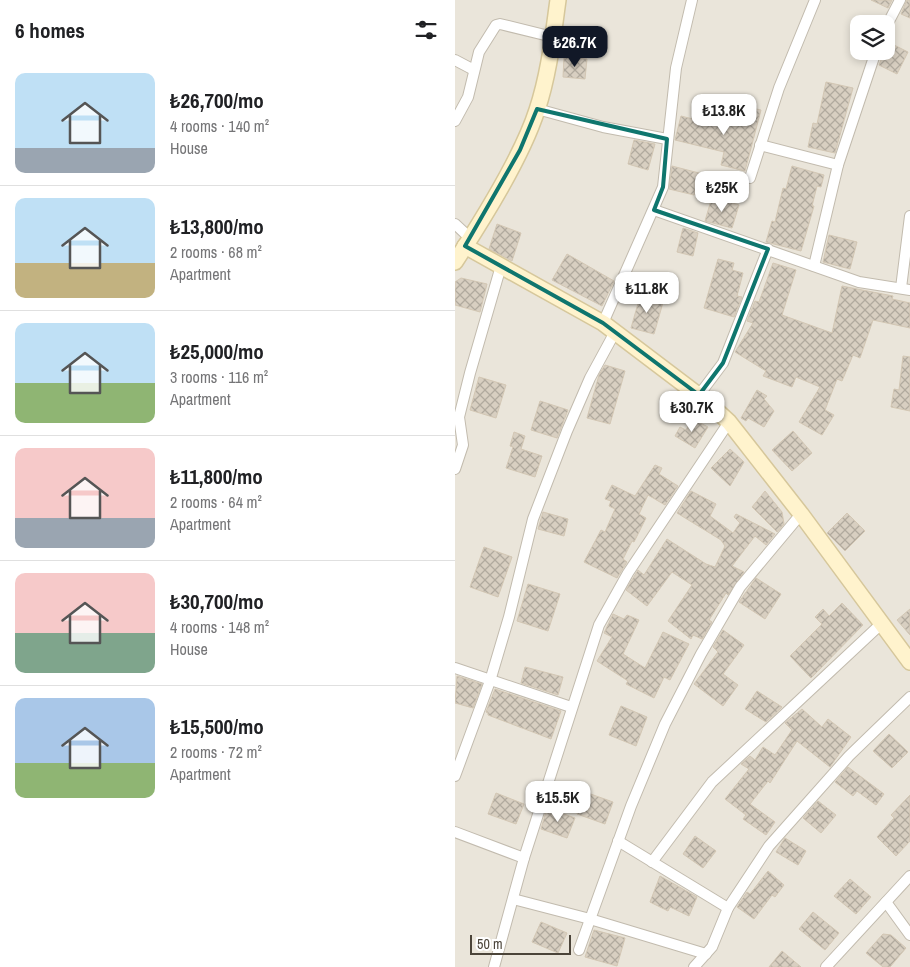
<!DOCTYPE html>
<meta charset="utf-8">
<style>
:root{--surface:#fff;--page:#f2f2f2;--text:#202124;--muted:#757577;--line:#e0e0e0;--accent:#111827}
body{margin:0;font-family:"Archivo Narrow",sans-serif;background:var(--page);color:var(--text);height:100vh;display:flex;flex-direction:column;font-size:19px;white-space:nowrap}
*{box-sizing:border-box;margin:0}
p{font-size:16px;color:var(--muted)}
.icon{flex:none;width:28px;height:28px;fill:none;stroke:currentColor;stroke-width:2;stroke-linecap:round;stroke-linejoin:round}
.map{position:relative;flex:1;overflow:hidden}
.side{display:flex;flex-direction:column;background:var(--surface);width:455px}
.side>*{flex:none}
.controls{position:absolute;left:395px;top:15px;display:grid;gap:10px}
.controls a{display:grid;place-items:center;width:45px;height:45px;border-radius:10px;background:var(--surface);box-shadow:0 2px 8px #0003;font-size:25px}
.scale{position:absolute;left:15px;bottom:12px;width:101px;box-sizing:border-box;padding-left:5px;border:2px solid #4b4439;border-top:0;font-size:14px;line-height:18px;white-space:nowrap;color:#4b4439;-webkit-text-stroke:4px #fff;paint-order:stroke}
.price{position:absolute;translate:-50% -42px;padding:0 11px;border-radius:10px;background:#fff;color:#222;font-size:16px;line-height:32px;filter:drop-shadow(0 1px 2px #0008)}
.price::after{content:'';position:absolute;left:50%;top:30px;width:15px;height:11px;margin-left:-8px;background:inherit;clip-path:polygon(0 0,100% 0,50% 100%)}
.price.selected{background:var(--accent);color:#fff}
ul{padding:0;list-style:none}
li{display:flex;align-items:center;gap:15px;height:125px;padding:0 15px}
li+li{border-top:1px solid var(--line)}
li span{display:grid;place-items:center;flex:none;width:140px;height:100px;border-radius:10px;color:#555}
li>.icon{margin-inline-start:auto}
span .icon{width:60px;height:60px;fill:#fffc;stroke-width:1}
li b{font-size:21px}
h2{display:flex;justify-content:space-between;align-items:center;height:60px;padding:0 15px;font-size:21px}
main{display:flex;flex:1;min-height:0}
.map>svg:first-child{display:block}
.residential{fill:#eae5da;fill-rule:evenodd}
.building{fill:url(#building-cross-hatch);stroke:#d3c7b4}
.lines{fill:none;stroke-linecap:round;stroke-linejoin:round}
.street-casing{stroke:#c2bbae;stroke-width:12}
.secondary-casing{stroke:#d6c79b;stroke-width:18}
.street{stroke:#fff;stroke-width:10}
.secondary{stroke:#fff3cd;stroke-width:15}
.marked{fill:none;stroke:#0f766e;stroke-width:4;stroke-linejoin:round}
</style>
<main>
<section class="side">
<h2>6 homes<svg class="icon" aria-label="filters" viewBox="0 0 24 24"><path d="M4 7h16M4 17h16"/><circle cx="9" cy="7" r="2"/><circle cx="15" cy="17" r="2"/></svg></h2>
<ul>
<li><span style="background:linear-gradient(#bfe0f5 75%,#9aa5b1 0)"><svg class="icon" aria-label="home" viewBox="0 0 24 24"><path d="M3 11l9-7 9 7M6 9v11h12V9"/></svg></span><div><b>₺26,700/mo</b><p>4 rooms · 140 m²</p><p>House</p></div></li>
<li><span style="background:linear-gradient(#bfe0f5 65%,#c2b280 0)"><svg class="icon" aria-label="home" viewBox="0 0 24 24"><path d="M3 11l9-7 9 7M6 9v11h12V9"/></svg></span><div><b>₺13,800/mo</b><p>2 rooms · 68 m²</p><p>Apartment</p></div></li>
<li><span style="background:linear-gradient(#bfe0f5 60%,#8fb573 0)"><svg class="icon" aria-label="home" viewBox="0 0 24 24"><path d="M3 11l9-7 9 7M6 9v11h12V9"/></svg></span><div><b>₺25,000/mo</b><p>3 rooms · 116 m²</p><p>Apartment</p></div></li>
<li><span style="background:linear-gradient(#f6c9c9 70%,#9aa5b1 0)"><svg class="icon" aria-label="home" viewBox="0 0 24 24"><path d="M3 11l9-7 9 7M6 9v11h12V9"/></svg></span><div><b>₺11,800/mo</b><p>2 rooms · 64 m²</p><p>Apartment</p></div></li>
<li><span style="background:linear-gradient(#f6c9c9 60%,#7fa58c 0)"><svg class="icon" aria-label="home" viewBox="0 0 24 24"><path d="M3 11l9-7 9 7M6 9v11h12V9"/></svg></span><div><b>₺30,700/mo</b><p>4 rooms · 148 m²</p><p>House</p></div></li>
<li><span style="background:linear-gradient(#a9c7e8 65%,#8fb573 0)"><svg class="icon" aria-label="home" viewBox="0 0 24 24"><path d="M3 11l9-7 9 7M6 9v11h12V9"/></svg></span><div><b>₺15,500/mo</b><p>2 rooms · 72 m²</p><p>Apartment</p></div></li>
</ul>
</section>
<div class="map">
<svg width="455" height="967" viewBox="0 0 455 967">
<defs>
<pattern id="building-cross-hatch" width="8" height="8" patternUnits="userSpaceOnUse" patternTransform="scale(1.25)"><rect width="8" height="8" fill="#d8cfc1"/><path d="M0 0l8 8M0 8l8-8" fill="none" stroke="#b1aa9e"/></pattern>
</defs>
<rect width="100%" height="100%" fill="#f6f3ec"/>
<path class="residential" d="M0 0H455V967H0ZM404 24H431V51H404Z"/>
<g class="building">
<polygon points="416,0 437,0 433,8"/>
<polygon points="452,0 455,0 455,18 446,14"/>
<polygon points="433,42 453,52 442,74 424,65"/>
<polygon points="109,57 132,59 130,79 108,77"/>
<polygon points="371,82 398,88 380,153 353,147 358,123 362,124"/>
<polygon points="278,104 306,110 290,171 266,165 269,152 220,140 226,116 273,128"/>
<polygon points="179,140 200,144 193,170 173,164"/>
<polygon points="217,166 244,173 239,195 214,189"/>
<polygon points="337,166 369,175 366,187 362,186 357,206 359,206 346,251 311,242 317,221 320,222 328,188 331,189"/>
<polygon points="257,197 284,205 277,228 250,221"/>
<polygon points="42,224 66,233 57,261 34,249"/>
<polygon points="228,228 243,233 238,256 222,252"/>
<polygon points="374,235 402,242 395,269 368,262"/>
<polygon points="112,254 159,281 147,306 97,280"/>
<polygon points="263,259 279,263 277,270 288,273 282,296 287,297 279,317 249,308"/>
<polygon points="318,263 341,270 327,315 377,333 387,286 438,296 437,299 455,303 455,328 418,320 405,358 398,355 387,381 382,379 370,410 379,415 367,435 344,422 365,387 341,377 337,387 308,376 311,371 280,352 298,323 292,321 300,301 304,302"/>
<polygon points="6,278 32,284 25,312 0,305 0,282"/>
<polygon points="186,293 209,299 199,334 176,328"/>
<polygon points="448,356 455,357 455,411 436,407 439,389 444,390"/>
<polygon points="150,365 170,371 155,424 132,418 144,375"/>
<polygon points="24,377 51,385 41,418 15,410"/>
<polygon points="302,390 312,396 309,399 319,411 309,427 293,418 291,421 286,418"/>
<polygon points="85,401 113,410 102,438 76,430"/>
<polygon points="238,419 253,427 240,448 220,436 225,427 231,430"/>
<polygon points="338,431 357,453 337,471 317,450"/>
<polygon points="59,432 70,436 66,449 87,456 80,477 51,468 58,447 55,446"/>
<polygon points="275,449 289,462 275,486 256,468"/>
<polygon points="200,465 207,468 204,474 223,486 210,505 193,495 184,514 191,518 179,542 177,541 168,559 172,562 162,578 129,562 146,530 150,532 160,509 154,506 156,501 150,499 157,485 180,496"/>
<polygon points="236,491 261,504 255,516 278,533 285,523 279,517 281,514 320,534 311,545 300,536 277,566 289,572 273,595 271,593 254,620 257,622 247,639 238,635 236,639 213,621 237,585 217,572 192,606 171,590 183,570 189,575 212,539 251,564 260,567 270,546 266,540 222,513"/>
<polygon points="310,491 327,512 329,524 322,532 297,507"/>
<polygon points="88,512 113,519 109,536 83,529"/>
<polygon points="392,513 410,531 390,551 372,533"/>
<polygon points="29,547 57,557 43,597 15,587"/>
<polygon points="301,578 326,594 310,619 284,602"/>
<polygon points="73,584 105,594 93,631 62,621"/>
<polygon points="387,603 408,625 356,678 335,656 367,624 360,617 368,609 374,616"/>
<polygon points="455,609 455,635 442,620"/>
<polygon points="158,614 169,619 172,615 184,620 168,654 190,668 208,632 234,644 215,680 209,677 199,698 171,684 173,681 142,661 157,637 149,633"/>
<polygon points="268,630 289,645 268,674 283,685 268,706 239,684 263,652 258,647"/>
<polygon points="70,667 108,677 103,695 66,683"/>
<polygon points="2,676 27,684 18,708 0,703"/>
<polygon points="40,689 106,711 96,739 33,715 33,713 31,712"/>
<polygon points="302,691 327,707 311,722 290,709"/>
<polygon points="166,706 192,717 181,746 154,735"/>
<polygon points="347,709 367,727 373,719 396,737 375,767 342,741 315,783 313,781 295,804 320,822 311,835 288,819 291,815 270,799 294,769 286,764 295,756 300,760 308,747 320,755 337,730 330,723"/>
<polygon points="434,734 453,752 437,768 418,751"/>
<polygon points="393,767 429,794 421,805 402,791 398,796 380,782"/>
<polygon points="130,792 158,802 150,824 122,814"/>
<polygon points="41,793 69,804 61,824 33,814"/>
<polygon points="455,795 455,841 441,856 422,837 439,818 436,815"/>
<polygon points="363,801 381,815 366,833 348,818"/>
<polygon points="92,808 120,818 112,838 86,829"/>
<polygon points="240,836 261,851 248,868 228,854"/>
<polygon points="330,838 351,851 343,865 321,852"/>
<polygon points="313,871 329,885 320,897 317,895 299,919 282,907 292,892 295,894"/>
<polygon points="205,876 242,897 234,916 215,907 213,911 195,902"/>
<polygon points="395,879 416,897 401,914 379,896"/>
<polygon points="358,912 384,933 370,950 344,929"/>
<polygon points="86,922 112,933 103,953 77,942"/>
<polygon points="139,930 170,938 162,966 130,957"/>
<polygon points="428,934 436,935 451,948 435,967 428,967 411,953"/>
<polygon points="327,951 346,967 314,967"/>
</g>
<g class="lines">
<defs>
<g id="street">
<polyline points="431,27 445,0"/>
<polyline points="0,60 19,70"/>
<polyline points="82,109 148,127 212,139"/>
<polyline points="0,121 13,97 24,52 41,25 45,24 98,37"/>
<polyline points="305,145 383,165"/>
<polyline points="295,178 324,88 360,0"/>
<polyline points="199,210 404,282 455,290"/>
<polyline points="0,224 15,238"/>
<polyline points="359,266 383,165 421,51"/>
<polyline points="446,288 455,216"/>
<polyline points="148,323 208,187 221,68 237,0"/>
<polyline points="244,395 268,363 313,249"/>
<polyline points="0,469 8,445 4,417 15,373 46,266"/>
<polyline points="0,668 116,707"/>
<polyline points="0,776 35,681 54,617 78,519 112,431 135,378 160,332"/>
<polyline points="0,832 69,858"/>
<polyline points="163,841 273,908"/>
<polyline points="197,862 257,782 426,624"/>
<polyline points="58,899 135,919 251,954"/>
<polyline points="431,902 455,935"/>
<polyline points="124,950 176,806 210,724 246,654 285,587 346,514"/>
<polyline points="39,967 69,858 144,625 173,573 274,422"/>
<polyline points="239,967 257,947 273,908 314,846 394,756 455,697"/>
<polyline points="371,967 455,876"/>
</g>
<g id="secondary">
<polyline points="10,246 148,323 251,401 274,422 346,514 455,662"/>
<path d="M0 262C28 219 67 157 82 110 94 74 98 36 103 0"/>
</g>
</defs>
<use href="#street" class="street-casing"/>
<use href="#secondary" class="secondary-casing"/>
<use href="#street" class="street"/>
<use href="#secondary" class="secondary"/>
</g>
<path class="marked" d="M82 109 212 139 208 187 199 210 313 249 268 363 244 395 148 323 10 246 65 150Z"/>
</svg>
<div class="controls">
<a><svg class="icon" aria-label="layers" viewBox="0 0 24 24"><path d="M12 4l9 5-9 5-9-5zM3 14l9 5 9-5"/></svg></a>
</div>
<div class="scale">50 m</div>
<b class="price selected" style="left:120px;top:68px">₺26.7K</b>
<b class="price" style="left:269px;top:136px">₺13.8K</b>
<b class="price" style="left:267px;top:213px">₺25K</b>
<b class="price" style="left:192px;top:314px">₺11.8K</b>
<b class="price" style="left:237px;top:433px">₺30.7K</b>
<b class="price" style="left:103px;top:823px">₺15.5K</b>
</div>
</main>
